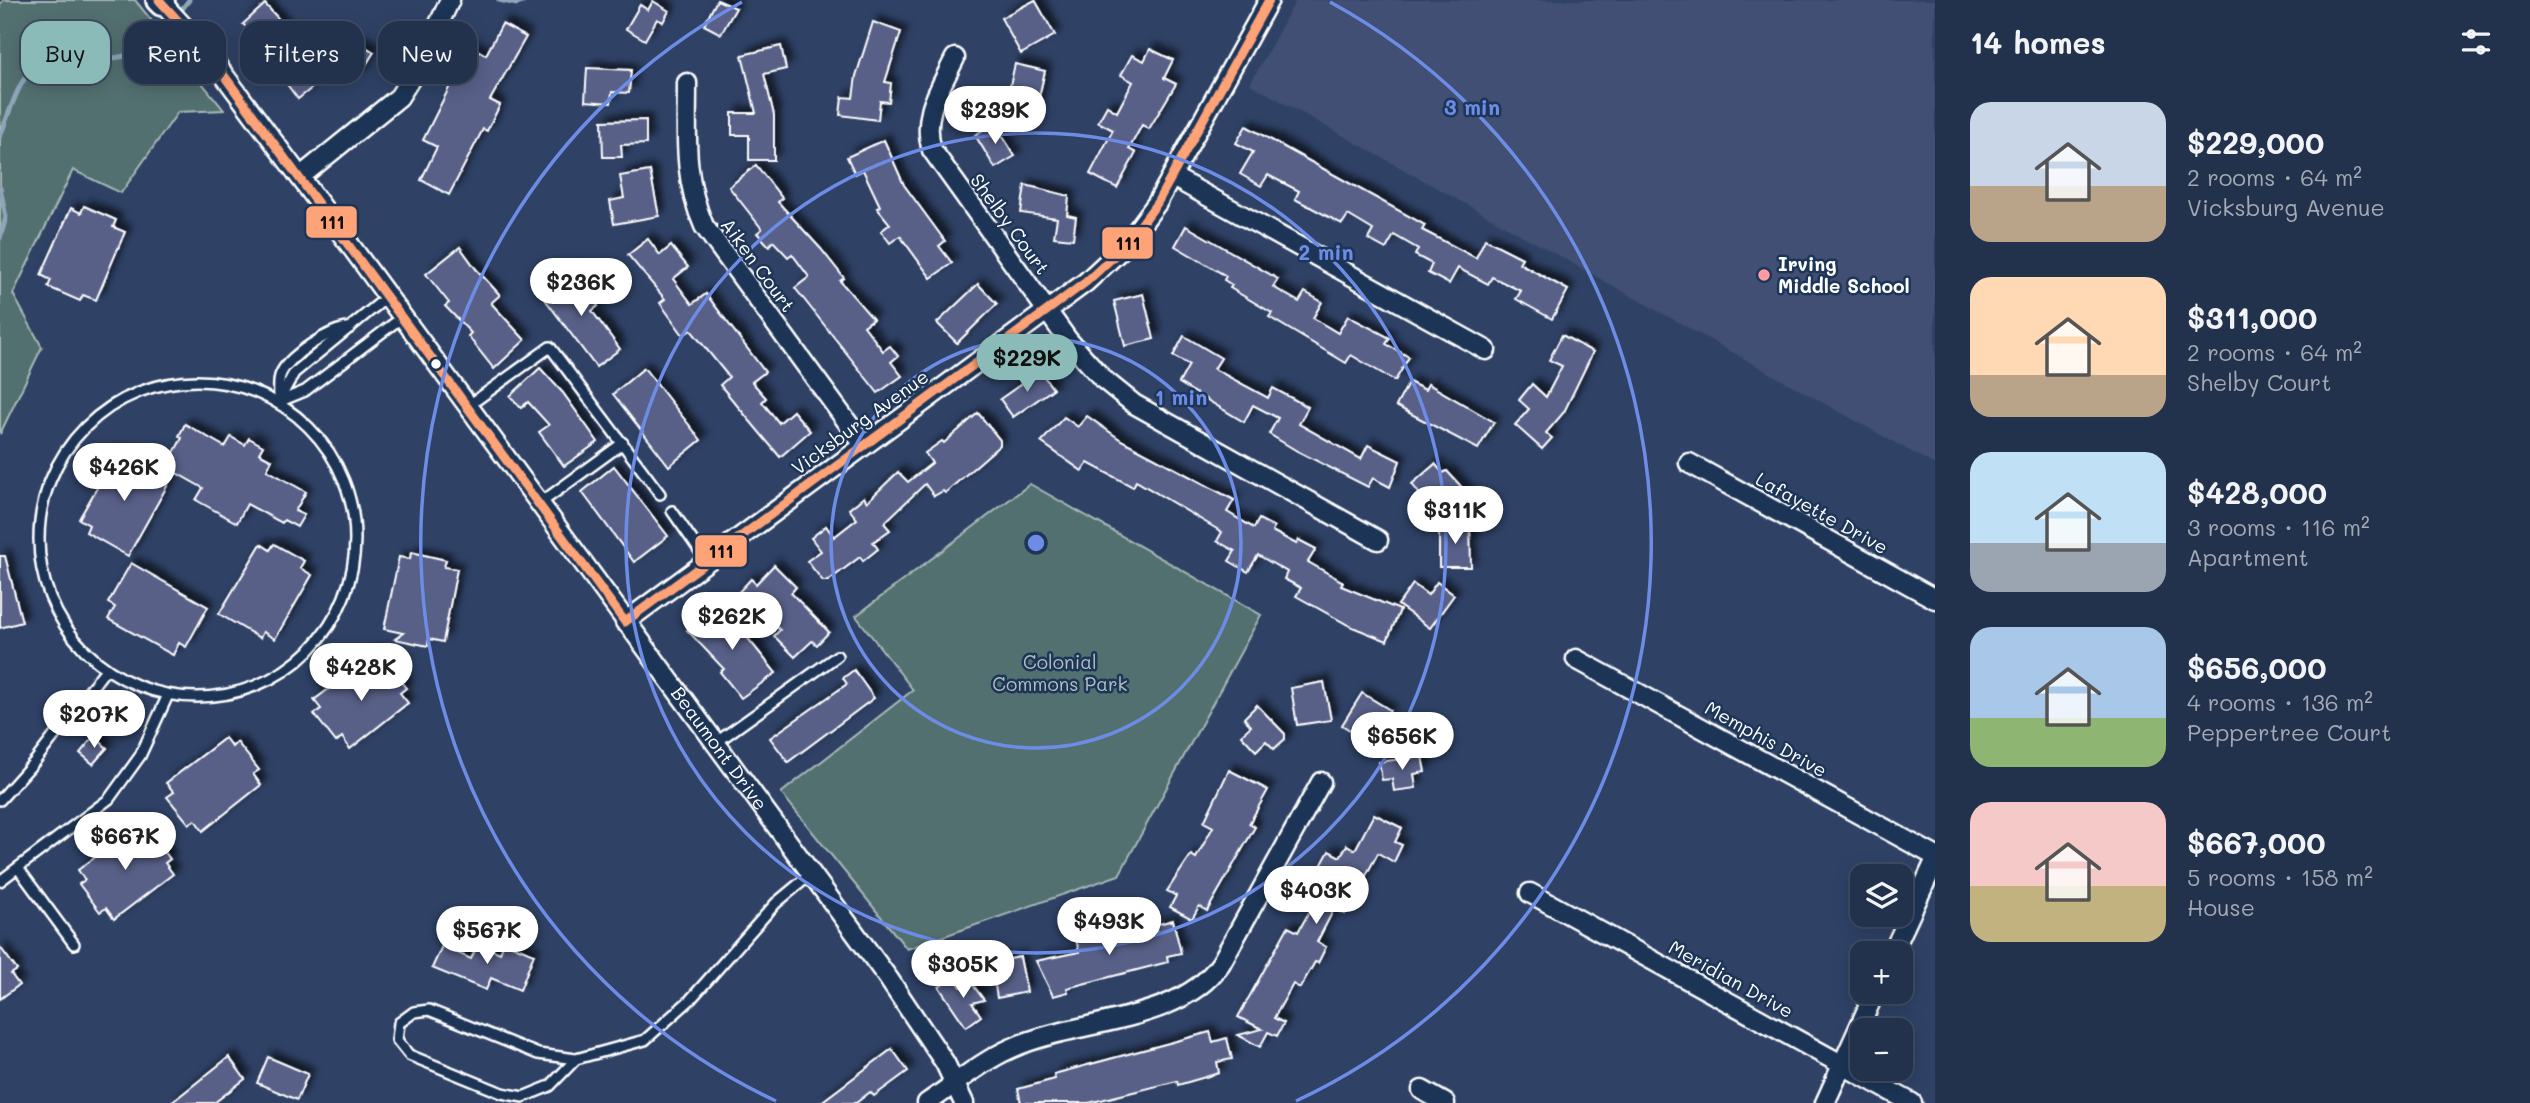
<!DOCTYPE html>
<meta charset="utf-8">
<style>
:root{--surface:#23324c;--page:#2b3a53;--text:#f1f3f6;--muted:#a3aab5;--line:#404d64;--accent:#8bbbb9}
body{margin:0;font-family:Mali,sans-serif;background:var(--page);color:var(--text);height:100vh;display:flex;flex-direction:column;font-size:26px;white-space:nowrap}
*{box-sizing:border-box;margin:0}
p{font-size:23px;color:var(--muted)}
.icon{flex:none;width:38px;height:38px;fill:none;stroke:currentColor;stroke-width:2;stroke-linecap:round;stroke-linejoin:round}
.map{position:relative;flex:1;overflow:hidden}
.sheet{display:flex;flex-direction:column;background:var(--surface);width:595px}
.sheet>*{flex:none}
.hud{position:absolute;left:21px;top:21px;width:665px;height:63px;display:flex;gap:14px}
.fabs{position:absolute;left:1850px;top:864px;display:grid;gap:14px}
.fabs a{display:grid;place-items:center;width:63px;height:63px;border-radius:14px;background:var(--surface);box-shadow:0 4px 18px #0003,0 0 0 2px var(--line);font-size:35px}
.price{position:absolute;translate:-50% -60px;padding:0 16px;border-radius:24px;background:#fff;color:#222;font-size:23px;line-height:46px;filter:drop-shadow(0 2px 4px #0008)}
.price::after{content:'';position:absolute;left:50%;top:42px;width:21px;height:16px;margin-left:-10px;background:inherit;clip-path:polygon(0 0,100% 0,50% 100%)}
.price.on{background:var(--accent);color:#111}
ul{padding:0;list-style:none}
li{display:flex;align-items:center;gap:21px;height:175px;padding:0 35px}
li span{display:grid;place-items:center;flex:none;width:196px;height:140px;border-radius:21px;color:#555}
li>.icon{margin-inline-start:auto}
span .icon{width:84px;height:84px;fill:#fffc;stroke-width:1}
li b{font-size:30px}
h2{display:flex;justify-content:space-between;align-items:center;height:84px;padding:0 35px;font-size:30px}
.pill{padding:0 24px;border-radius:21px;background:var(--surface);box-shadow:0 4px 18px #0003,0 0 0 2px var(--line);font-size:24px;line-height:63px}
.pill.on{background:var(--accent);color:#111}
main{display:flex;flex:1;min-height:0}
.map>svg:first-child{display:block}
.built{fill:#404f73}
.green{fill:#53706f;stroke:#a9b8b7;stroke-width:2}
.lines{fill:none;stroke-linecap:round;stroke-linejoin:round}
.stream{stroke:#8fa6b9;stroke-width:5}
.building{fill:#596188;stroke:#fff;stroke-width:2;filter:url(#shadow)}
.lane-casing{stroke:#fff;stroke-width:14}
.street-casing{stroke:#fff;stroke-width:23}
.secondary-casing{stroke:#fff;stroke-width:30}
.lane{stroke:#1d3557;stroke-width:9}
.street{stroke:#1d3557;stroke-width:18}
.secondary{stroke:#1d3557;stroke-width:24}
.bus-1-casing{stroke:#1d3557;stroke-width:14}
.bus-1{stroke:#fea277;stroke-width:9}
.ring{fill:none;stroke:#6c8ce6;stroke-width:3.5}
.poi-dot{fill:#ff9aa2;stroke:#1d3557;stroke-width:2.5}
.bus-dot{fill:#fff;stroke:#1d3557;stroke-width:2.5}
.labels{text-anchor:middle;stroke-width:5;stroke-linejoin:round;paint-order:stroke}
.street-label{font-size:19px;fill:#fff;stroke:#1d3557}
.poi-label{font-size:19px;font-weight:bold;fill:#fff;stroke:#1d3557;text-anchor:start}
.park-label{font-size:19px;fill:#b2bfbe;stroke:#1d3557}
.centre{fill:#6c8ce6;stroke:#1d3557;stroke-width:3.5}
.ring-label{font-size:21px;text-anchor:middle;font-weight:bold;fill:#6c8ce6;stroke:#1d3557;stroke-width:5;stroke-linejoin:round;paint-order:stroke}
.line-badge{stroke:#1d3557;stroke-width:2.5}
.pale-badge-label{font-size:19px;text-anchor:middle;font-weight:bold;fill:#111}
</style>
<main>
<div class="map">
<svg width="1935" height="1103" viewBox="0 0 1935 1103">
<defs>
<filter id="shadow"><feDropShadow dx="6" dy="-6" stdDeviation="3.5" flood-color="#0009"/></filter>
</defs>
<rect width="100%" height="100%" fill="#2f4266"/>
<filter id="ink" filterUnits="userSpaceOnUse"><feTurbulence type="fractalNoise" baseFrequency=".0143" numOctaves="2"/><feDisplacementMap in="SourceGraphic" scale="14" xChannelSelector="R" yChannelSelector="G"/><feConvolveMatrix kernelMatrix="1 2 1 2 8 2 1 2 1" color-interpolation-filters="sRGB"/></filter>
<g filter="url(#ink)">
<polygon class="built" points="1296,0 1935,0 1935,465 1250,84"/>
<g class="green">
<polygon points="4,0 135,0 224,110 178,112 121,193 73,170 13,294 42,347 0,434 0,4"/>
<polygon points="1030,484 1261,615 1119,875 907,949 781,793 913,690 856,616"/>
</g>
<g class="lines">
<g class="stream">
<polyline points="499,0 517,4 528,0"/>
<path d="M0 136C7 120 18 82 30 72 54 52 92 62 120 57 145 53 174 21 189 0"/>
<polyline points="0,188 6,217 0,238"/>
</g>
</g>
<g class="building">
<polygon points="717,0 736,8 721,34 704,25"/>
<polygon points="1035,0 1055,35 1021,54 1001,18"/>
<polygon points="653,1 669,11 663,22 657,19 645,40 626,29 640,5 648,10"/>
<polygon points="265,4 285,26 273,37 290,60 301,52 317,74 306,82 312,88 298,99 270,62 275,58 243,24"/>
<polygon points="873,22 901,32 885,82 891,83 889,102 880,101 878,120 840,115 842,97 853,98 856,76"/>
<polygon points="502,24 526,37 490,100 500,105 487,131 483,129 449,195 421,180 437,147 423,140 470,46 486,55"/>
<polygon points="351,38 374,52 359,76 336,62"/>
<polygon points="781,46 786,69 764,74 774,115 774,160 749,160 749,135 732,135 732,113 756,113 742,55"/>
<polygon points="1150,49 1173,60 1164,78 1176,84 1149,129 1142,125 1129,149 1136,153 1117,188 1090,174 1113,130 1098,122 1107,106 1117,112 1133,82 1121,75 1132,55 1144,61"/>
<polygon points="1015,64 1045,71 1036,110 1006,103"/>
<polygon points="587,68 631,70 629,93 612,92 611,103 585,101"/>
<polygon points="646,120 646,144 621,145 622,157 603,157 602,121"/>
<polygon points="994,123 1015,156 995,168 975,135"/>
<polygon points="1246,126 1425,225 1422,230 1476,258 1485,239 1522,258 1519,263 1568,290 1552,319 1516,299 1521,291 1492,277 1488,284 1458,268 1449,284 1428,273 1432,264 1415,255 1418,249 1394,235 1386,249 1368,239 1373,230 1348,215 1342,224 1295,199 1299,191 1268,175 1261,186 1240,174 1253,152 1236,143"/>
<polygon points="884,140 904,185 945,241 939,246 952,263 931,278 900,236 890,243 881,231 890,224 877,208 880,206 863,170 855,174 847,157"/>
<polygon points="756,165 782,198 778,202 821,249 844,278 840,281 873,319 864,326 883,351 890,346 898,356 891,362 902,376 878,393 795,288 809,277 792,254 788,257 773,241 769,246 757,233 762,229 729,187"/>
<polygon points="650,171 659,216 614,224 610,201 624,198 620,176"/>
<polygon points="1025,185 1069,196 1067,215 1076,217 1073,239 1054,237 1057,218 1021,213"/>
<polygon points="84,206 116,220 113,227 125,232 96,300 83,295 80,301 48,287 51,280 41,275 71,208 81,213"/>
<polygon points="1186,226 1278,279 1273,287 1299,302 1305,292 1322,302 1313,318 1338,333 1348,316 1390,338 1386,344 1409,357 1395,381 1351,355 1346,363 1269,317 1272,313 1230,288 1232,285 1224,280 1226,276 1175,246"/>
<polygon points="648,239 660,255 671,246 688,267 673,279 692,304 706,294 765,372 752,382 766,398 762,402 779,423 793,411 810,431 780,457 720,385 729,377 691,330 683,335 660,303 665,299 628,255"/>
<polygon points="460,247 476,269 500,295 491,303 525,340 494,369 468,336 471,333 445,306 449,303 426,274"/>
<polygon points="574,271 598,306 592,311 620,349 596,367 541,294"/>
<polygon points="978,284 997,304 957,343 937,323"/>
<polygon points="1143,294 1154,339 1125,346 1114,301"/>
<polygon points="1562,335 1593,352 1564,412 1546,433 1552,438 1542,449 1515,425 1529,409 1519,400 1532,384 1546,397 1562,366 1549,360"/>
<polygon points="1184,336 1221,358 1214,369 1268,398 1273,388 1308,407 1299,424 1361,459 1368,445 1400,461 1390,487 1373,478 1368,487 1297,451 1269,434 1278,418 1253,405 1244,422 1179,383 1189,365 1173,356"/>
<polygon points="540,368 563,393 598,442 564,466 539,432 549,425 528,402 521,408 510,396"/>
<polygon points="644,368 701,440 669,466 613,394"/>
<polygon points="1040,371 1053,389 1013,417 1000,399"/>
<polygon points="1409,382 1425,390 1428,384 1494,422 1478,449 1396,406"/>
<polygon points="978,413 1000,440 1000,445 945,493 943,491 934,496 925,484 884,523 890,530 873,542 878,549 863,561 860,557 828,581 823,581 807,561 821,551 811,538 826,526 834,537 857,519 849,509 864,497 867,502 898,472 908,482 932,463 925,453 942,441 944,443"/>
<polygon points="1087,416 1121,440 1234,500 1227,512 1254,528 1259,519 1274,527 1272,531 1296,544 1299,540 1316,549 1308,562 1343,582 1341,586 1400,610 1387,641 1350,626 1296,596 1301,588 1284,579 1287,572 1258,555 1248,572 1229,561 1235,551 1217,541 1222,532 1136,481 1133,487 1088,463 1082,471 1041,442 1064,417 1078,427"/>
<polygon points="185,424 225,447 231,437 245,445 249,438 263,446 259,453 272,460 267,470 306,492 295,511 304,515 297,527 284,520 282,523 247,504 237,523 196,500 203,488 166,467 182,438 179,436"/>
<polygon points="116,455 126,461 129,455 171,479 128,556 86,532 89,525 79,519"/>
<polygon points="1435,464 1443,473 1447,471 1468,494 1439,520 1412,484"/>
<polygon points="614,466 668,536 634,562 582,492"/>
<polygon points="1439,524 1470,524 1471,567 1439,567"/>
<polygon points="261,544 270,550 274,544 304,561 300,568 312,575 275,639 263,632 260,638 219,614"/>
<polygon points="411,552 446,560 444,567 457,569 443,642 429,639 428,646 395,639 403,633 384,629 399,557 410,559"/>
<polygon points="0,556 5,556 22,622 0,628"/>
<polygon points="131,563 208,607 186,647 179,643 173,655 108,619 115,607 108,603"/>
<polygon points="774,565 796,587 791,593 829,632 817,645 812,641 795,657 774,636 780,630 760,611 754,617 734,597 751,579 756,584"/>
<polygon points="1437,582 1454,595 1430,628 1398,605 1413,584 1428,595"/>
<polygon points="721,605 776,673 741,698 720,672 724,669 687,630 699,619 703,622"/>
<polygon points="373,656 387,673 388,665 406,688 400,693 408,703 350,749 342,737 336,742 314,714 321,709 314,700"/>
<polygon points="854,670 874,698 788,762 770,738 847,684 843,678"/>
<polygon points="1324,682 1331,720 1297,725 1291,688"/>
<polygon points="1362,693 1390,710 1374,736 1363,729 1359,736 1342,725"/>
<polygon points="1257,705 1285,734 1285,739 1274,749 1266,741 1256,751 1241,735 1251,726 1244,718"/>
<polygon points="94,736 107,748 93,764 80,753"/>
<polygon points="225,738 232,747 237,742 259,770 253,774 261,785 203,831 195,820 189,824 167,797 174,792 166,783"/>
<polygon points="1422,756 1425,772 1414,774 1416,788 1394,791 1392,779 1382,780 1379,762"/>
<polygon points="1229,770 1268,790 1249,824 1255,827 1207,911 1199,906 1192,919 1170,907 1176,896 1167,891 1191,855 1196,858 1213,827 1204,822"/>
<polygon points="1374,814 1402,828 1395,842 1402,845 1394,862 1378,853 1345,914 1334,909 1317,942 1326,947 1318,963 1315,962 1300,988 1293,984 1274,1018 1284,1023 1277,1036 1268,1032 1260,1047 1238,1035 1262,1029 1238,1017 1288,927 1298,932 1317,898 1307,892 1329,851 1340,857 1347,845 1355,850"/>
<polygon points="137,826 143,835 149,831 170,859 165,863 173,874 114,919 106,908 100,912 79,884 85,880 78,870"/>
<polygon points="1173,920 1181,953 1167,956 1168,962 1067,988 1068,992 1053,996 1036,961 1079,952 1076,939 1120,931 1122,939 1157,930 1155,925"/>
<polygon points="504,942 534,954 520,990 491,978 486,990 432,968 442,946 471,959 478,944 500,953"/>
<polygon points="0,947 17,970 11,974 19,985 0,999"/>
<polygon points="1020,957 1027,992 997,998 993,974 1002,972 1000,961"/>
<polygon points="954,977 961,987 970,981 984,1000 972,1003 981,1016 966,1027 939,987"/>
<polygon points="1210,1032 1213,1042 1227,1038 1232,1059 1217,1062 1219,1073 1178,1085 1177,1081 1089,1103 1021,1103 1018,1089 1055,1079 1054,1074"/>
<polygon points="892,1049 908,1071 874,1096 870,1092 856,1103 820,1103"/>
<polygon points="229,1057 245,1079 214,1103 171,1103"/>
<polygon points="268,1057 308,1074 297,1100 257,1083"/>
</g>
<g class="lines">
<defs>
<g id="lane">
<polyline points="387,297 294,373 278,402 305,391 401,318"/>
<circle cx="197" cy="539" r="158"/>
<path d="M279 398C279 391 278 383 280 376 285 358 332 327 350 328"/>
<polyline points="468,406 550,347 660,494"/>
<polyline points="539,504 623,443"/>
<polyline points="672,511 708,563"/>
<polyline points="714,744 837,656"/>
<polyline points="0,800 35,761 106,669"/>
<polyline points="18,868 74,944"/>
<polyline points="0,881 109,799 140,756 168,695"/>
<polyline points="576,1059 550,1086 523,1097 502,1093 409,1055 397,1040 399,1023 414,1012 429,1010 538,1054 576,1059 645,1040 690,1000 776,903 811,874"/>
</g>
<g id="street">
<path id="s1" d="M162 3 206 51 300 177 888 978 945 1063 964 1103"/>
<path d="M955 58C940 89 921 115 932 150L1068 340 1103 379 1134 404 1378 540"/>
<path d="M687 83C687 135 683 178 704 226L864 445"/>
<polyline points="300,177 399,97 421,62 450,0"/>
<polyline points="1173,177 1486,350"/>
<polyline points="1689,463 1935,599"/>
<polyline points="625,622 1086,282 1126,245 1157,203 1269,0"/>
<polyline points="1576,659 1935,856"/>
<polyline points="1530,893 1912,1103"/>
<polyline points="1892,954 1935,861"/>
<polyline points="1422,1090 1445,1103"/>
<path d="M927 1103C955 1084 982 1061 1012 1048 1076 1019 1180 1024 1221 963L1321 782"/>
<polyline points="1825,1103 1875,992"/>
</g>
<polyline id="secondary" points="159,0 162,3"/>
</defs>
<use href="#lane" class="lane-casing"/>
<use href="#street" class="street-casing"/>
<use href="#secondary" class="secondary-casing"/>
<use href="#lane" class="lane"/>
<use href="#street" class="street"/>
<use href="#secondary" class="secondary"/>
<defs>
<polyline id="bus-1" points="159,0 206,51 625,622 1086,282 1126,245 1157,203 1269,0"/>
</defs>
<use href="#bus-1" class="bus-1-casing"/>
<use href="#bus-1" class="bus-1"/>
</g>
</g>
<g class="ring">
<circle cx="1036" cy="543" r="205"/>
<circle cx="1036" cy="543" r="410"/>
<path d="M776 1101A616 616 0 0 1 742 2M1330 2A616 616 0 0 1 1296 1101"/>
</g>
<circle class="poi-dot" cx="1764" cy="275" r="7"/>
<circle class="bus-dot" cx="436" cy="364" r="6"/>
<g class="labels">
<g class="street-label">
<text transform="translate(1010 224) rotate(54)" y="7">Shelby Court</text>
<text transform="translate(758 265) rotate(54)" y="7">Aiken Court</text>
<text transform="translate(860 422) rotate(-36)" y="7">Vicksburg Avenue</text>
<text transform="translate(1822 513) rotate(29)" y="7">Lafayette Drive</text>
<text transform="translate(1766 739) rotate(29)" y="7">Memphis Drive</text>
<text dy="7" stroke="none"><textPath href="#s1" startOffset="931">Beaumont Drive</textPath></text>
<text transform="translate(1731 979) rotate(29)" y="7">Meridian Drive</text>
</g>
<g class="poi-label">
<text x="1778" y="271">Irving<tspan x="1778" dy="22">Middle School</tspan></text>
</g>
<g class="park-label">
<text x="1060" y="669">Colonial<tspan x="1060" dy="22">Commons Park</tspan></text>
</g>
</g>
<circle cx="1036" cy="543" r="10" class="centre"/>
<g class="ring-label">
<text x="1472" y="115">3 min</text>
<text x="1326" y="260">2 min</text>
<text x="1181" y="405">1 min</text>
</g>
<g class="line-badge">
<rect x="305" y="205" width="53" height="34" rx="7" fill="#fea277"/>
<rect x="1101" y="226" width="53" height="34" rx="7" fill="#fea277"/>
<rect x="694" y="534" width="54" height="34" rx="7" fill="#fea277"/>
</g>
<g class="pale-badge-label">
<text x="332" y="229">111</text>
<text x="1128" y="250">111</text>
<text x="721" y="558">111</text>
</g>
</svg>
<div class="fabs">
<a><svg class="icon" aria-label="layers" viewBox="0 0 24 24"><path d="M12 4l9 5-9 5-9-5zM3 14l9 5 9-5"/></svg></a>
<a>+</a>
<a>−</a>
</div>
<b class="price" style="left:995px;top:146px">$239K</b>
<b class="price" style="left:581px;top:318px">$236K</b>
<b class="price on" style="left:1027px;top:394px">$229K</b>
<b class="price" style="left:124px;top:503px">$426K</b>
<b class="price" style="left:1455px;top:546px">$311K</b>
<b class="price" style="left:732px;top:652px">$262K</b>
<b class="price" style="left:361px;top:703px">$428K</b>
<b class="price" style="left:94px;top:750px">$207K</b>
<b class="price" style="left:1402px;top:772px">$656K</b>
<b class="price" style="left:125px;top:872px">$667K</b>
<b class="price" style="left:1316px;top:926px">$403K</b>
<b class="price" style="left:1109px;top:957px">$493K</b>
<b class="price" style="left:487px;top:966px">$567K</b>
<b class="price" style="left:963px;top:1000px">$305K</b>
<div class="hud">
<a class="pill on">Buy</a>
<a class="pill">Rent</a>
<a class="pill">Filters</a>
<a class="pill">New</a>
</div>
</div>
<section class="sheet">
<h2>14 homes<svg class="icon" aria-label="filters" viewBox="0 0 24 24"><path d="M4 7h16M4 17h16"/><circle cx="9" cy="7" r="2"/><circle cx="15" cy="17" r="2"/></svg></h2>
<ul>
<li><span style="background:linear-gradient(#c9d6e8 60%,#b9a48a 0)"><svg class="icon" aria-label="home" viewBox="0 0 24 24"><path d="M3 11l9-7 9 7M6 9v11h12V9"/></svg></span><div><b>$229,000</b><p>2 rooms · 64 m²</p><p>Vicksburg Avenue</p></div></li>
<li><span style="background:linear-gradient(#ffd9b3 70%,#b9a48a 0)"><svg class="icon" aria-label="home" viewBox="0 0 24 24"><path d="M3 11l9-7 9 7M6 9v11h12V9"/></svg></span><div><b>$311,000</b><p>2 rooms · 64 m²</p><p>Shelby Court</p></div></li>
<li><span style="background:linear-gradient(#bfe0f5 65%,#9aa5b1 0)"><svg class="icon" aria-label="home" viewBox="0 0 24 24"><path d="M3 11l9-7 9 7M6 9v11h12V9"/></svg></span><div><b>$428,000</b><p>3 rooms · 116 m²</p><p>Apartment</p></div></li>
<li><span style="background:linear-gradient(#a9c7e8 65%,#8fb573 0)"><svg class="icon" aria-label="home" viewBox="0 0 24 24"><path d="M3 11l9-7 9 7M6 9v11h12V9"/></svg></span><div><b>$656,000</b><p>4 rooms · 136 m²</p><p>Peppertree Court</p></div></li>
<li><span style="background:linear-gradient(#f6c9c9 60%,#c2b280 0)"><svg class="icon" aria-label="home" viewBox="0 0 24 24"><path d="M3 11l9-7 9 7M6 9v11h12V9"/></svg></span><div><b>$667,000</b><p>5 rooms · 158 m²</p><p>House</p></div></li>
</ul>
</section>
</main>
